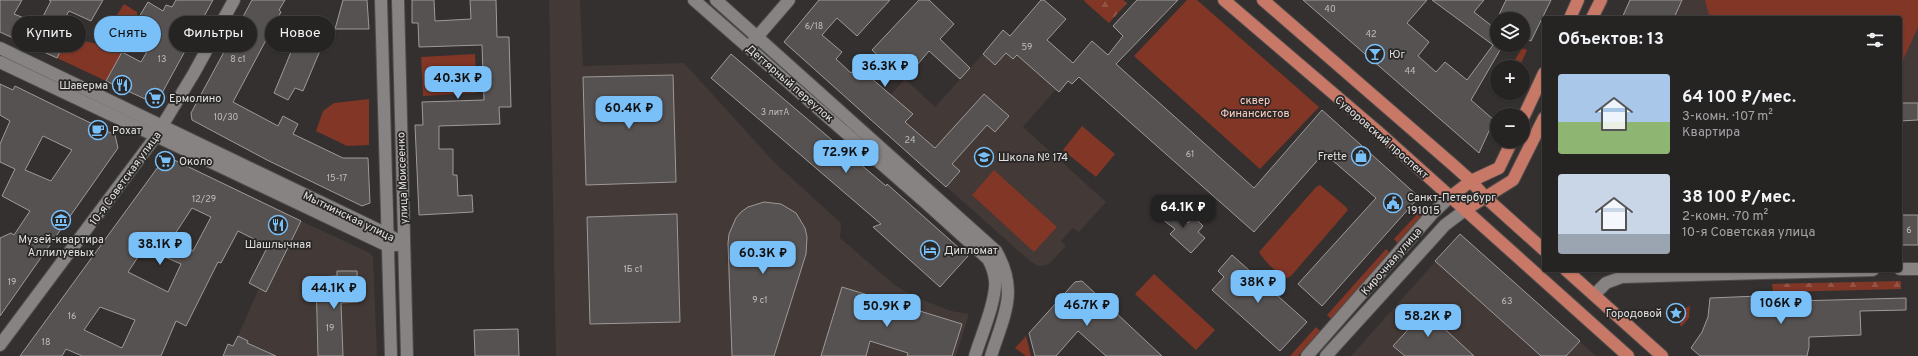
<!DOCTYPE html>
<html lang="ru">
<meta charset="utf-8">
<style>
:root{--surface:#262423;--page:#323030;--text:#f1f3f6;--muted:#a4a4a6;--line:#424141;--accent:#79bff8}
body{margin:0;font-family:Overpass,sans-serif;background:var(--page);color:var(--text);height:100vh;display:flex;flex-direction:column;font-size:15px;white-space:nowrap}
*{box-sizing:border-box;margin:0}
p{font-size:13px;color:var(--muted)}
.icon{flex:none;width:22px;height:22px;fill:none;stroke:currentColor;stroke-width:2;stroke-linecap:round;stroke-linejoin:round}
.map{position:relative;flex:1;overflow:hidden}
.side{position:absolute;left:1542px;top:16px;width:360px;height:256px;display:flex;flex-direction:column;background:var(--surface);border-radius:4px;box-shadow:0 1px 3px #0004,0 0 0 1px var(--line)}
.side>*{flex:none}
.guide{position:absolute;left:12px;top:16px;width:380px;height:36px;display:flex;gap:8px}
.controls{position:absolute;left:1490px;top:12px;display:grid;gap:8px}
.controls a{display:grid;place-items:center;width:40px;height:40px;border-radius:50%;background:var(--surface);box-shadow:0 1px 3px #0004,0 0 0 1px var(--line);font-size:20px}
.price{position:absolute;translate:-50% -34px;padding:0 9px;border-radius:8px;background:var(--accent);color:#111;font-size:13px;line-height:26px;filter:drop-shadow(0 1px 2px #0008)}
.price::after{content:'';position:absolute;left:50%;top:24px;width:12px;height:9px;margin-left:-6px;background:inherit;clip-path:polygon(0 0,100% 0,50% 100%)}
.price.active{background:#222;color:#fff}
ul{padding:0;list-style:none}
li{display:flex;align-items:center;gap:12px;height:100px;padding:0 16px}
li span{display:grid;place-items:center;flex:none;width:112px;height:80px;border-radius:4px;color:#555}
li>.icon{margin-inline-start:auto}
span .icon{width:48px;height:48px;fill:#fffc;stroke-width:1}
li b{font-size:17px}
h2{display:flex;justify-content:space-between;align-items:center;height:48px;padding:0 16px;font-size:17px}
.pill{padding:0 14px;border-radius:18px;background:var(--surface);box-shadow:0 1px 3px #0004,0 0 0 1px var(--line);font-size:14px;line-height:36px}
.pill.active{background:var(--accent);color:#111}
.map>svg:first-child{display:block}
.built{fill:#433937}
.green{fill:#813626}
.forest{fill:url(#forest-firs)}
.building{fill:#565251;stroke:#9e9a99;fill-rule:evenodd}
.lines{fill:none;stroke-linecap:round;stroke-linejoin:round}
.minor-casing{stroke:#4f4c4c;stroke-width:14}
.major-casing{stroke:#4f4c4c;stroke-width:14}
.minor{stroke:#878382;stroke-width:12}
.major{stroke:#c87866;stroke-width:12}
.labels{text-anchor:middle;stroke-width:3.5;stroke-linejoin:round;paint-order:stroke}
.number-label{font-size:9px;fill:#c0bdbd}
.poi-label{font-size:11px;fill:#e3e1e1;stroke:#292626;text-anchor:start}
.street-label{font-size:11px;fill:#e3e1e1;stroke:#292626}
.park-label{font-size:11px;fill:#ffcec2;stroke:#292626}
</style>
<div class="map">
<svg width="1918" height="356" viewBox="0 0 1918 356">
<defs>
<pattern id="forest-firs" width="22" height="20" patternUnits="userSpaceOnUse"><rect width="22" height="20" fill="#813626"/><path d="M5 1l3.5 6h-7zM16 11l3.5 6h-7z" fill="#935345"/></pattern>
</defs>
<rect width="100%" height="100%" fill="#33302f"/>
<g class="built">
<polygon points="549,0 580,0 583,66 684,63 774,162 841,223 840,238 896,286 918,298 951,311 969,314 956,356 556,356"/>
<polygon points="1630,0 1918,0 1918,103 1900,103 1900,18 1622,18"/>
<polygon points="1006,53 1017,55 1056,89 1023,127 1106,202 1079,232 1073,228 1061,241 1066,246 1050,263 1046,265 1039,266 1031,262 869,118 905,79 935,107 983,54 995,65"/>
<polygon points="301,221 370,253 373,257 377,356 255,356 244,351 248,341 238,336 259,288 266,291"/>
<polygon points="1460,234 1596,356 1351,356"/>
</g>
<g class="green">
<polygon points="1187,0 1197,0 1319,107 1260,169 1134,56"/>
<polygon points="1705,0 1918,0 1918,27 1900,67 1900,18 1711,18 1709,15"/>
<polygon points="124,4 137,12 137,19 150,26 139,49 111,33 108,29"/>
<polygon points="67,37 123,50 106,81 57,58"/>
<polygon points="475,54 477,93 423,96 421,57"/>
<polygon points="369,99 369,145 347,146 316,131 323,111 334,103"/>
<polygon points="1082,126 1115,154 1096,177 1063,150"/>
<polygon points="994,170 1057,227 1034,252 972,195"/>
<path d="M1320 185 1345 206 1348 210 1291 276 1287 278C1277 274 1264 261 1259 252L1316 187Z"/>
<polygon points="1422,209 1426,213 1398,244 1394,239"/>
<polygon points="1386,249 1390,253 1331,319 1327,315"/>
<polygon points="1154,274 1215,330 1196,350 1135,294"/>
<polygon points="1690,306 1689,318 1681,327 1679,322 1684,314 1683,309"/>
<polygon points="1316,327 1320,331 1298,356 1290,356"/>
<polygon points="1026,336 1031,356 1026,356 1015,348"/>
</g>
<g class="forest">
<polygon points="1085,0 1123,0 1127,3 1109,23 1084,1"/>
<polygon points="1522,48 1527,50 1519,67 1511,67"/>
<polygon points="1901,281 1901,289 1773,292 1772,284"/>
</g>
<g class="building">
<polygon points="0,0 22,0 14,14 39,24 51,1 49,0 103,0 91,21 69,11 57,32 67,37 57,58 0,32"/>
<polygon points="176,0 213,0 156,104 106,81 122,52 141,62 160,29 139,17 148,2 163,11 166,5 172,7"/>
<polygon points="252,0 285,0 279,10 281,12 233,102 278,126 283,116 298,124 293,134 343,158 368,158 370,203 362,206 267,160 192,120 191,113"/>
<polygon points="343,0 367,0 369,29 335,29"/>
<polygon points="412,0 434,0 435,21 471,19 470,0 496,0 497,37 509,37 511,107 499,107 500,124 439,126 439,149 453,149 453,175 457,175 458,196 472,195 473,212 419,215 415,125 423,125 422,102 484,100 482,45 419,47 418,23 412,23"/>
<polygon points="819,0 890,0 857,36 837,18 822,35 842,52 836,59 851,73 857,66 913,114 905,122 935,148 984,94 1009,116 995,132 987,125 952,164 960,171 946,187 784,42"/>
<polygon points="919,0 929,0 954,24 940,39 970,68 960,79 929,51 905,79 872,50"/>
<polygon points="1041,0 1044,0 1066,19 1047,40 1073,63 1092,41 1108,55 1123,36 1113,26 1137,0 1178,0 1116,64 1254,188 1322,110 1419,197 1322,306 1298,284 1376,198 1324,153 1254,232 1079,77 1072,84 1068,81 1059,92 1017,55 1013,59 1006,53 995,65 983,54 1003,30 1010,36"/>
<polygon points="1303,0 1427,0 1407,23 1429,42 1418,56 1436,72 1445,62 1467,80 1493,45 1432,0 1484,0 1474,12 1497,30 1497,45 1503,45 1471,100 1494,120 1479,153"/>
<polygon points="1506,0 1551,0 1531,41 1523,38 1523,19 1497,19"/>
<polygon points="1630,0 1682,0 1674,18 1622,18"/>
<polygon points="303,23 327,34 303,91 295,88 288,100 274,93"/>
<polygon points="731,54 886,186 887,184 968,256 940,287 873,227 881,224 711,78"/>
<polygon points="673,75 676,182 586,185 583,77"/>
<path d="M0 84 13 90 15 86 115 135 118 148 0 316V238L11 233 14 235 30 211 2 196 15 169 0 162V144L10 121 0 115ZM43 136 72 150 51 181 25 170Z"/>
<polygon points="1900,103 1918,103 1918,120 1900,121"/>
<path d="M166 156 301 221 266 292 249 283 268 246 238 231 221 263 218 262 186 326 176 321 161 356H82L66 349 62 356H20ZM192 208 211 217 193 251 171 240ZM144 248 181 264 168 292 128 272ZM100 307 135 320 122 348 84 330Z"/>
<polygon points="764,202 781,204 796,213 805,228 807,237 806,254 774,356 732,356 728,243 729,234 736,218 741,212 748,207"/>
<polygon points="1165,205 1169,206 1180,219 1182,217 1188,223 1193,216 1203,226 1198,232 1205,238 1191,253 1170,234 1175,229 1158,216 1159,209"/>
<polygon points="677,214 680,322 590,324 587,217"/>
<rect x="1900" y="215" width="18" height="30"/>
<polygon points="1460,234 1580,341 1566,356 1541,356 1435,261"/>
<polygon points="1232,255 1307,322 1280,351 1212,290 1224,277 1218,271"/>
<polygon points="337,271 357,271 358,302 341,303 343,356 318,356 316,277 337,276"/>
<polygon points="1082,281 1162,356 1106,356 1078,331 1056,356 1035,356 1029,333 1075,282"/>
<polygon points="842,287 962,324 952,356 907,356 908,353 870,341 866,356 821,356"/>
<polygon points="1759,296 1759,302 1906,298 1906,310 1860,311 1861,335 1809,337 1809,347 1807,356 1700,356 1691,348 1702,332 1708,317 1710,298"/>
<polygon points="1416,304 1434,319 1474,356 1405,356 1393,346 1415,322 1407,314"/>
<polygon points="518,329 519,356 475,356 474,330"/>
<polygon points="238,336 248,341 247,343 276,356 223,356 228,344 233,346"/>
</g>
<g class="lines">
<defs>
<g id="minor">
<polyline points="381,0 391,356"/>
<polyline points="398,0 407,356"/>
<path d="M694 0 926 203 988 259C992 266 994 272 995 280 997 299 981 336 975 356"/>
<path d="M716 0 996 251C1019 291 1004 315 991 356"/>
<polyline points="752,43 789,0"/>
<polyline points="0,48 387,234 404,244"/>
<polyline points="0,62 388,246 404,244"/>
<polyline points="1900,269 1918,269"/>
<polyline points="1594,295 1606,283 1622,277 1873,270"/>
<polyline points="0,345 156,136 194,73 234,0"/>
<polyline points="1307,356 1432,214 1450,197"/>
<polyline points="1326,356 1445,225 1465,210"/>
</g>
<g id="major">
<polyline points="1224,0 1376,130 1628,356"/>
<polyline points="1263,0 1452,164 1471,181 1485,197 1544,250"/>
<polyline points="1570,18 1578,0"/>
<polyline points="1592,18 1601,0"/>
<polyline points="1523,118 1544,73"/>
<polyline points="1450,197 1471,181 1499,168 1512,141"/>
<polyline points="1465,210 1513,180 1544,118"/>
<polyline points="1566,270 1662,356"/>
</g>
</defs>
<use href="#minor" class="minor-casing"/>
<use href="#major" class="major-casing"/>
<use href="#minor" class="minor"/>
<use href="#major" class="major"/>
</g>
<defs>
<symbol id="bar-ring" viewBox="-11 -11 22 22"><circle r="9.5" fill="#292626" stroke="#79bff8" stroke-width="1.5"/><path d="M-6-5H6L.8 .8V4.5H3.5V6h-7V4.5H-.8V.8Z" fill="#79bff8"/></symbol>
<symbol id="restaurant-ring" viewBox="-11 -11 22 22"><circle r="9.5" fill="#292626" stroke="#79bff8" stroke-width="1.5"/><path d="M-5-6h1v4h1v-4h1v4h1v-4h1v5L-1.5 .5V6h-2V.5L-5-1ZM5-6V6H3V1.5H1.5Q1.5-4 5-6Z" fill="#79bff8"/></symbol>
<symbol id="supermarket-ring" viewBox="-11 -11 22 22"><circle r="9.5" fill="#292626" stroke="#79bff8" stroke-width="1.5"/><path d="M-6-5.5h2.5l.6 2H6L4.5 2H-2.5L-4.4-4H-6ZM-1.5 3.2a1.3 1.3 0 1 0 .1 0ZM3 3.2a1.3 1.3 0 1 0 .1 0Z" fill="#79bff8"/></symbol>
<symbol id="cafe-ring" viewBox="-11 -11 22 22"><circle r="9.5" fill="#292626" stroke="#79bff8" stroke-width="1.5"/><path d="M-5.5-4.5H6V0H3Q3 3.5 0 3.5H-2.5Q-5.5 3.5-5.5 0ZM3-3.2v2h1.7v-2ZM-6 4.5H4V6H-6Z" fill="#79bff8"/></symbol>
<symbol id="shop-ring" viewBox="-11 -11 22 22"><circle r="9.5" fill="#292626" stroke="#79bff8" stroke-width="1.5"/><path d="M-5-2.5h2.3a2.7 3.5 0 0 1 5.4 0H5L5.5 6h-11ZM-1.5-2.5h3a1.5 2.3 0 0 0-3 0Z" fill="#79bff8"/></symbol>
<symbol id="school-ring" viewBox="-11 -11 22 22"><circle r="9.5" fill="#292626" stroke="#79bff8" stroke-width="1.5"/><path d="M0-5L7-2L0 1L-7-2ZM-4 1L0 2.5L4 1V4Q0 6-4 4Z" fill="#79bff8"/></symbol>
<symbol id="civic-ring" viewBox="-11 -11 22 22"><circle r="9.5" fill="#292626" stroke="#79bff8" stroke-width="1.5"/><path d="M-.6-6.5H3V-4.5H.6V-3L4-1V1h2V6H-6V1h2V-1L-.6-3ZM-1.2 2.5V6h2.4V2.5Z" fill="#79bff8"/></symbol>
<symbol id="museum-ring" viewBox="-11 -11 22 22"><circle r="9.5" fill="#292626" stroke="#79bff8" stroke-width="1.5"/><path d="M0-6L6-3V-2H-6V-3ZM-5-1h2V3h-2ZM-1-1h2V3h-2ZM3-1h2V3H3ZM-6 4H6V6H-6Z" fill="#79bff8"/></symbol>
<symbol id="hotel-ring" viewBox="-11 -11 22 22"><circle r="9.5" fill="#292626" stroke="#79bff8" stroke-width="1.5"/><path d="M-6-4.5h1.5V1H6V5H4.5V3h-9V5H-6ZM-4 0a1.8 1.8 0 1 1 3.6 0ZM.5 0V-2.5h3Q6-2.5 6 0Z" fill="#79bff8"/></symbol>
<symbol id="sight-ring" viewBox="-11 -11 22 22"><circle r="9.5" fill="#292626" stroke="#79bff8" stroke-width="1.5"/><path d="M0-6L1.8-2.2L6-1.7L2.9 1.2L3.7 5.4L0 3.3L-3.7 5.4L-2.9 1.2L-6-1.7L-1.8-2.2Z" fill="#79bff8"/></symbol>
</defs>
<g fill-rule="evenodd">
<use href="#bar-ring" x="1364" y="43" width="22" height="22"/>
<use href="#restaurant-ring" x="111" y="74" width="22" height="22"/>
<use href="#supermarket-ring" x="144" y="87" width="22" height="22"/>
<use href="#cafe-ring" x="87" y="119" width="22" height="22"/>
<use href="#shop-ring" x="1350" y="145" width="22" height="22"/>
<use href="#school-ring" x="973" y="146" width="22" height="22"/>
<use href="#supermarket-ring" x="154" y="150" width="22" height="22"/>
<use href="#civic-ring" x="1382" y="192" width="22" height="22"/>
<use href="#museum-ring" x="50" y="209" width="22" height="22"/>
<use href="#restaurant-ring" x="267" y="214" width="22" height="22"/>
<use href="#hotel-ring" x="919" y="239" width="22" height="22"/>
<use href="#sight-ring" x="1665" y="302" width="22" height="22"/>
</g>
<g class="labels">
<g class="number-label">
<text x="1330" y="12">40</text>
<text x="814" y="29">6/18</text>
<text x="1371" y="37">42</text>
<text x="1027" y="50">59</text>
<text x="162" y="62">13</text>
<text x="238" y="62">8 с1</text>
<text x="1410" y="74">44</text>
<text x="775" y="115">3 литА</text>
<text x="226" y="120">10/30</text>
<text x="910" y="143">24</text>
<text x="1190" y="157">61</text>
<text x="337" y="181">15-17</text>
<text x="204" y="202">12/29</text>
<text x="1909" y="233">6</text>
<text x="633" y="272">1Б с1</text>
<text x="12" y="285">19</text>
<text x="760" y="303">9 с1</text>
<text x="1507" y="304">63</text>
<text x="72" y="319">16</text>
<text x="330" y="331">19</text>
<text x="46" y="345">18</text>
</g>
<g class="poi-label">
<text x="1389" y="58">Юг</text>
<text x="108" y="89" text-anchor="end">Шаверма</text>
<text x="169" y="102">Ермолино</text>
<text x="112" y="134">Рохат</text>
<text x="1347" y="160" text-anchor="end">Frette</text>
<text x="998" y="161">Школа № 174</text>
<text x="179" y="165">Около</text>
<text x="1407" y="201">Санкт-Петербург<tspan x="1407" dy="13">191015</tspan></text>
<text x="61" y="243" text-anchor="middle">Музей-квартира<tspan x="61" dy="13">Аллилуевых</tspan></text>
<text x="278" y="248" text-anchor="middle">Шашлычная</text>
<text x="944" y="254">Дипломат</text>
<text x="1662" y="317" text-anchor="end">Городовой</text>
</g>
<g class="street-label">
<text transform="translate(790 83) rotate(41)" y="4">Дегтярный переулок</text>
<text transform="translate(1382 137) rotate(41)" y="4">Суворовский проспект</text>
<text transform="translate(125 178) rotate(-54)" y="4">10-я Советская улица</text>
<text transform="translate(402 178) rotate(-92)" y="4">улица Моисеенко</text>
<text transform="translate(349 216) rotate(26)" y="4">Мытнинская улица</text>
<text transform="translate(1391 261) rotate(-49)" y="4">Кирочная улица</text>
</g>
<g class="park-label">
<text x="1255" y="104">сквер<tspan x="1255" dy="13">Финансистов</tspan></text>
</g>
</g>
</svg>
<div class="controls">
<a><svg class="icon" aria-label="layers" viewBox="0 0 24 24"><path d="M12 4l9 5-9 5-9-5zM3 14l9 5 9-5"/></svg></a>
<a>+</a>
<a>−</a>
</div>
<b class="price" style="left:885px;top:88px">36.3K ₽</b>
<b class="price" style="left:458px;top:100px">40.3K ₽</b>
<b class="price" style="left:629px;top:130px">60.4K ₽</b>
<b class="price" style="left:846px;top:174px">72.9K ₽</b>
<b class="price active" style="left:1183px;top:229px">64.1K ₽</b>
<b class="price" style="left:160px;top:266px">38.1K ₽</b>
<b class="price" style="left:763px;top:275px">60.3K ₽</b>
<b class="price" style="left:1258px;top:304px">38K ₽</b>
<b class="price" style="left:334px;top:310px">44.1K ₽</b>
<b class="price" style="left:1781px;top:325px">106K ₽</b>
<b class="price" style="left:1087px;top:327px">46.7K ₽</b>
<b class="price" style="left:887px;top:328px">50.9K ₽</b>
<b class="price" style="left:1428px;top:338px">58.2K ₽</b>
<div class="guide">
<a class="pill">Купить</a>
<a class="pill active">Снять</a>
<a class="pill">Фильтры</a>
<a class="pill">Новое</a>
</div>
<section class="side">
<h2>Объектов: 13<svg class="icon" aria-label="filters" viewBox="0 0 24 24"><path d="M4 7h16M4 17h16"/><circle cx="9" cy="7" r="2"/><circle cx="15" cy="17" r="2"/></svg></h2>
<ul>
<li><span style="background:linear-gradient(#a9c7e8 60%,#8fb573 0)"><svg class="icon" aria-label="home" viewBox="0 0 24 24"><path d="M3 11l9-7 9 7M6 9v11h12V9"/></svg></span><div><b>64 100 ₽/мес.</b><p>3-комн. · 107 m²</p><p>Квартира</p></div></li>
<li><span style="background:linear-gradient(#c9d6e8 75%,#9aa5b1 0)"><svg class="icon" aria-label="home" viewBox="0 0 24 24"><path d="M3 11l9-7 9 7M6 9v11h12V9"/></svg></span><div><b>38 100 ₽/мес.</b><p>2-комн. · 70 m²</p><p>10-я Советская улица</p></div></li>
</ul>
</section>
</div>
